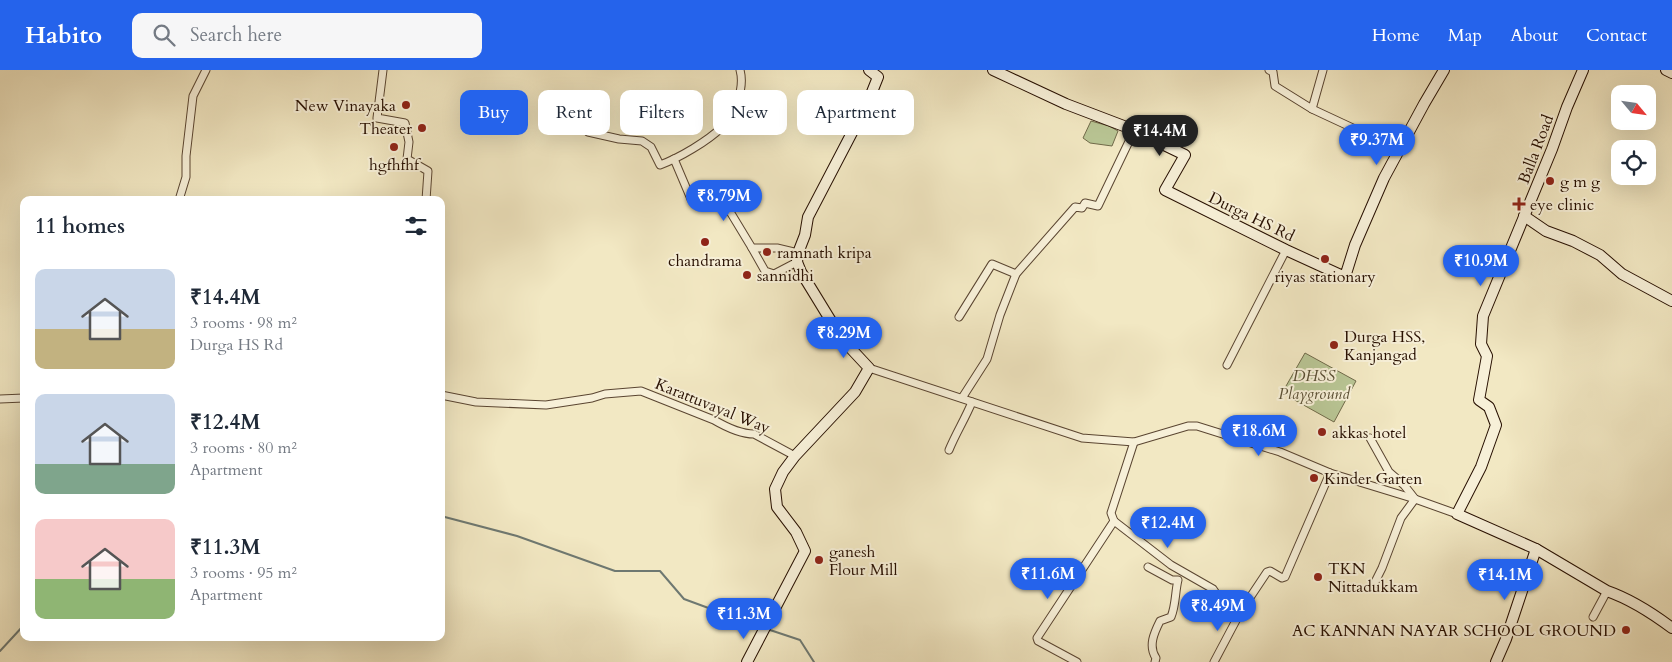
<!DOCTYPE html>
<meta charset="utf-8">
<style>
:root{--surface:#fff;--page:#f6f6f7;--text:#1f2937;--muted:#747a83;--accent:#2563eb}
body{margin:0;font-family:Cardo,serif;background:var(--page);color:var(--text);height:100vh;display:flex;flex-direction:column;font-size:19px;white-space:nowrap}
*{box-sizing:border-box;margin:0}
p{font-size:16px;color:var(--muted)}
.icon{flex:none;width:28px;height:28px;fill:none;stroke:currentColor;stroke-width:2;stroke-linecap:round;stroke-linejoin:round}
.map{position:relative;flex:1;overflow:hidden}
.drawer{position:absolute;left:20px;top:126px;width:425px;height:445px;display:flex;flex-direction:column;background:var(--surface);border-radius:10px;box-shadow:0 5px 20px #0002}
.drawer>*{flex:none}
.top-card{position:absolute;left:460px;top:20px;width:475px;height:45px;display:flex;gap:10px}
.needle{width:32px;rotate:119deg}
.fabs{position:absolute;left:1611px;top:15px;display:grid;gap:10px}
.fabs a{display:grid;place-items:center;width:45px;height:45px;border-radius:10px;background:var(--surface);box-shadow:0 5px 20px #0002;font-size:25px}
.price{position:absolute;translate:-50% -42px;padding:0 11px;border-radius:18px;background:var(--accent);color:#fff;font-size:16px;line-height:32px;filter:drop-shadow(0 1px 2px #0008)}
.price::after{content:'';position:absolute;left:50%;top:30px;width:15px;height:11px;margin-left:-8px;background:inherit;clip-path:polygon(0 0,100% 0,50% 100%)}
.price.selected{background:#222;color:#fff}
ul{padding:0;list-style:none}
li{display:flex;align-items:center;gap:15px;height:125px;padding:0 15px}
li span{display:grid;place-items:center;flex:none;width:140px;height:100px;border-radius:10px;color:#555}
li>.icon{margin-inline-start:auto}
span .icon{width:60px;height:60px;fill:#fffc;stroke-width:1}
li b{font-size:21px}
h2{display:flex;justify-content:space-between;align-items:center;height:60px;padding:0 15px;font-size:21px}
.pill{padding:0 18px;border-radius:10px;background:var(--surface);box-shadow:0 5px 20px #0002;font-size:18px;line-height:45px}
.pill.selected{background:var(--accent);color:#fff}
header{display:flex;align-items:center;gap:30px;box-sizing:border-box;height:70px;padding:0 25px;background:var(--accent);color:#fff}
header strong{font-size:24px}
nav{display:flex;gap:28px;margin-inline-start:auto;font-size:18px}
.search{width:350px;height:45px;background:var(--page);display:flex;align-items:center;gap:12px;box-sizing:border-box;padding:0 18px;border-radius:10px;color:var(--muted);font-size:19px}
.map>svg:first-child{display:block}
.green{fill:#b9c695;stroke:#706a4a}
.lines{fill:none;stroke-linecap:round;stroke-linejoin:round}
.stream{stroke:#6e7871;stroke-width:2}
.street-casing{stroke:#5a4531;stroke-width:9}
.secondary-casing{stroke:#270f00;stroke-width:12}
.street{stroke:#f7f0d8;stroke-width:7}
.secondary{stroke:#f7f0d8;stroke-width:10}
.poi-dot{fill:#8f2418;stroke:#f7f0d8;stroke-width:2}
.labels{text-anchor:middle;stroke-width:4;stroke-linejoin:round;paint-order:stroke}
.poi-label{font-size:16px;fill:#270f00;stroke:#f7f0d8;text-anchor:start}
.street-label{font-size:16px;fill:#270f00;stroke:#f7f0d8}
.park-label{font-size:16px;font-style:italic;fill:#5a4f34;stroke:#f7f0d8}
</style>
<header>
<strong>Habito</strong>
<div class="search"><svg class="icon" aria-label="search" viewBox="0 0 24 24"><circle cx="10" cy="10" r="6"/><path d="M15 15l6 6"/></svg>Search here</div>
<nav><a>Home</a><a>Map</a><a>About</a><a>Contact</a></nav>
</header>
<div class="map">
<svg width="1672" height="592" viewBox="0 0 1672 592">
<rect width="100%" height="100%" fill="#f2e8c3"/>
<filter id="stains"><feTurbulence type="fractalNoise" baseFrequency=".004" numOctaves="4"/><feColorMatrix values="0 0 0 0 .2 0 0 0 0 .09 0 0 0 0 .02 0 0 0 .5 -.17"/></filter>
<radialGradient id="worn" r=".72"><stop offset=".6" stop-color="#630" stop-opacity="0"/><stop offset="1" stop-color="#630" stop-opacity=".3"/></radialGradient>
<g class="green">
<polygon points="1091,51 1109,56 1118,61 1112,76 1090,73 1083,68"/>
<polygon points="1305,283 1356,311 1334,352 1282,323"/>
</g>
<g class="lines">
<g class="stream">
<polyline points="441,446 517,466 615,501 660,501 684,529 760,557"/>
<polyline points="767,559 800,570 814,592"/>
<polyline points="0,581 24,555"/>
</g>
<defs>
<g id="street">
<polyline points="383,0 377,48 405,53 409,72 407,89 428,101 426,130"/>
<polyline points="1269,0 1273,2 1275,16 1312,39 1400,80"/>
<polyline points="1312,39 1323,0"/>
<path d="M588 62 619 69 642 71 651 77 660 95C679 88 708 71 722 57 735 44 745 18 740 0"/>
<polyline points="674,89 691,129 729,140 752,178 777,178 798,183"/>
<polyline points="179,130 186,107 186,86 193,26 206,0"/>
<polyline points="752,178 765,201 774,204 797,192"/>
<polyline points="959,247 992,194 1016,204"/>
<polyline points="1227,295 1286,180"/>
<polyline points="869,298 1082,368 1134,372 1188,356 1197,356 1280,382 1330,403 1415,429 1457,444"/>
<path d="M441 325 476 332 546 335 592 328 605 324 641 321 714 350C726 357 741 364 754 364L795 386"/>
<polyline points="962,328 987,289 1000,245 1016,204 1075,137 1082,138 1085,133 1098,136 1134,61"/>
<polyline points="0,329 24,328"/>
<polyline points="1370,368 1389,402 1404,415 1415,429 1401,448 1382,498 1373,516"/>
<polyline points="1134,372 1111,443 1114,451 1171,495 1213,519 1219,528 1241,541 1267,502 1270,501 1282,508 1285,507 1330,403"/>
<path d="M949 380C956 363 965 349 972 332"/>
<path d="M1148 497 1172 510H1178C1175 522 1176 535 1171 547L1160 551C1154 563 1148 576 1156 588L1155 592"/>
<polyline points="1593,547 1607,521"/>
<polyline points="1077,592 1038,571 1037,568 1114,451"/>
<polyline points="1214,592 1241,541"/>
</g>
<g id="secondary">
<polyline points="993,0 1066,34 1129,58 1185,85 1165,120 1286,180 1345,207 1355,175 1384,108 1424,34 1444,0"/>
<path d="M1583 0 1567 37 1552 79 1483 246 1481 274 1487 286 1479 330 1489 337 1496 355 1481 397 1457 444 1536 479 1607 521C1630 529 1652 543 1672 558"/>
<polyline points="1666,0 1672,3"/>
<polyline points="1524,146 1546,161 1573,171 1600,185 1622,204 1672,231"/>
<polyline points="747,592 805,481 796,462 777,437 775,419 783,402 795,386 855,322 869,298 842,269 801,202 797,192 798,183 805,165 808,147 868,32 878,7 869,0"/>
<polyline points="1496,592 1506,569 1536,479"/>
</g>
</defs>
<use href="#street" class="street-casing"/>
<use href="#secondary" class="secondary-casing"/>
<use href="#street" class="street"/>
<use href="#secondary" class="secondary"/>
</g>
<g class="poi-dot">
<circle cx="406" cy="35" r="5"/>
<circle cx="422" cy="58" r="5"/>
<circle cx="394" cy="77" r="5"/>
<circle cx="1550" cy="111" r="5"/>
<path d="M1516.5 126.5h5v5h5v5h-5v5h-5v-5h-5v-5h5z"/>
<circle cx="705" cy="172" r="5"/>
<circle cx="767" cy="182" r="5"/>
<circle cx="1325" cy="189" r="5"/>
<circle cx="747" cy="205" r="5"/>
<circle cx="1334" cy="275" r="5"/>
<circle cx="1322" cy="362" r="5"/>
<circle cx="1314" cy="408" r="5"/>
<circle cx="819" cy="490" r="5"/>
<circle cx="1318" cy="507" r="5"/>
<circle cx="1626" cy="560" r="5"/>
</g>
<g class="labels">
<g class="poi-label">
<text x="396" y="41" text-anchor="end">New Vinayaka</text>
<text x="412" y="64" text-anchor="end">Theater</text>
<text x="394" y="100" text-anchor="middle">hgfhfhf</text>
<text x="1560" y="117">g m g</text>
<text x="1530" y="140">eye clinic</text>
<text x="777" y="188">ramnath kripa</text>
<text x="705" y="196" text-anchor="middle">chandrama</text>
<text x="757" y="211">sannidhi</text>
<text x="1325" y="212" text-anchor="middle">riyas stationary</text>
<text x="1344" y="272">Durga HSS,<tspan x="1344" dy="18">Kanjangad</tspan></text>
<text x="1332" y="368">akkas hotel</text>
<text x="1324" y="414">Kinder Garten</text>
<text x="829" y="487">ganesh<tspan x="829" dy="18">Flour Mill</tspan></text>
<text x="1328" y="504">TKN<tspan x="1328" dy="18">Nittadukkam</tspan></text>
<text x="1616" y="566" text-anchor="end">AC KANNAN NAYAR SCHOOL GROUND</text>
</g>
<g class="street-label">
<text transform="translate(1535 79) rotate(-69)" y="6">Balla Road</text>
<text transform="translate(1252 146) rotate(26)" y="6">Durga HS Rd</text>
<text transform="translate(713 335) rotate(22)" y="6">Karattuvayal Way</text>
</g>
<g class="park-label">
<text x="1314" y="311">DHSS<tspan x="1314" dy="18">Playground</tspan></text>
</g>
</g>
<rect width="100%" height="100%" filter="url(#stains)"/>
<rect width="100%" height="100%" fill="url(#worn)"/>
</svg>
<div class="fabs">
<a><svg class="needle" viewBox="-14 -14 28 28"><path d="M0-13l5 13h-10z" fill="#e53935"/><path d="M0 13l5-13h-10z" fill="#747a83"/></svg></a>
<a><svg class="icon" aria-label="locate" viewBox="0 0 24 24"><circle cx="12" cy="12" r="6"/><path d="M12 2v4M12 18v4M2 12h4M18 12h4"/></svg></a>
</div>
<b class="price selected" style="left:1160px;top:87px">₹14.4M</b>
<b class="price" style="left:1377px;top:96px">₹9.37M</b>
<b class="price" style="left:724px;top:152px">₹8.79M</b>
<b class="price" style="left:1481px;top:217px">₹10.9M</b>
<b class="price" style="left:844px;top:289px">₹8.29M</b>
<b class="price" style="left:1259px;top:387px">₹18.6M</b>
<b class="price" style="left:1168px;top:479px">₹12.4M</b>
<b class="price" style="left:1048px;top:530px">₹11.6M</b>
<b class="price" style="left:1505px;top:531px">₹14.1M</b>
<b class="price" style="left:1218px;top:562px">₹8.49M</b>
<b class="price" style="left:744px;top:570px">₹11.3M</b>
<div class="top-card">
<a class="pill selected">Buy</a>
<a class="pill">Rent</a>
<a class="pill">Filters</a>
<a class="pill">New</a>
<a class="pill">Apartment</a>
</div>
<section class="drawer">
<h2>11 homes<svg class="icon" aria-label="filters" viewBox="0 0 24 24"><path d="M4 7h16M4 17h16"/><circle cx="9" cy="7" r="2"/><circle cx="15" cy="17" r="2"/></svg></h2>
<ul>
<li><span style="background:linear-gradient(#c9d6e8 60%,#c2b280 0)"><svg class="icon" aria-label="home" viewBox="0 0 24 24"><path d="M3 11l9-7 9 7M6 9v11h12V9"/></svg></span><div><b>₹14.4M</b><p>3 rooms · 98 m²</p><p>Durga HS Rd</p></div></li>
<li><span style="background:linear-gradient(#c9d6e8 70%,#7fa58c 0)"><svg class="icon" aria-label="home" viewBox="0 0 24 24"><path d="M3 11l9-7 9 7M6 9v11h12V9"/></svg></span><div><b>₹12.4M</b><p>3 rooms · 80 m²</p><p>Apartment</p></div></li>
<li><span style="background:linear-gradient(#f6c9c9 60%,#8fb573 0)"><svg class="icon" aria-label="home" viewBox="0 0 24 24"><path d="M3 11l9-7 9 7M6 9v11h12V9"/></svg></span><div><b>₹11.3M</b><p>3 rooms · 95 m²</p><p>Apartment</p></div></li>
</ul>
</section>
</div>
